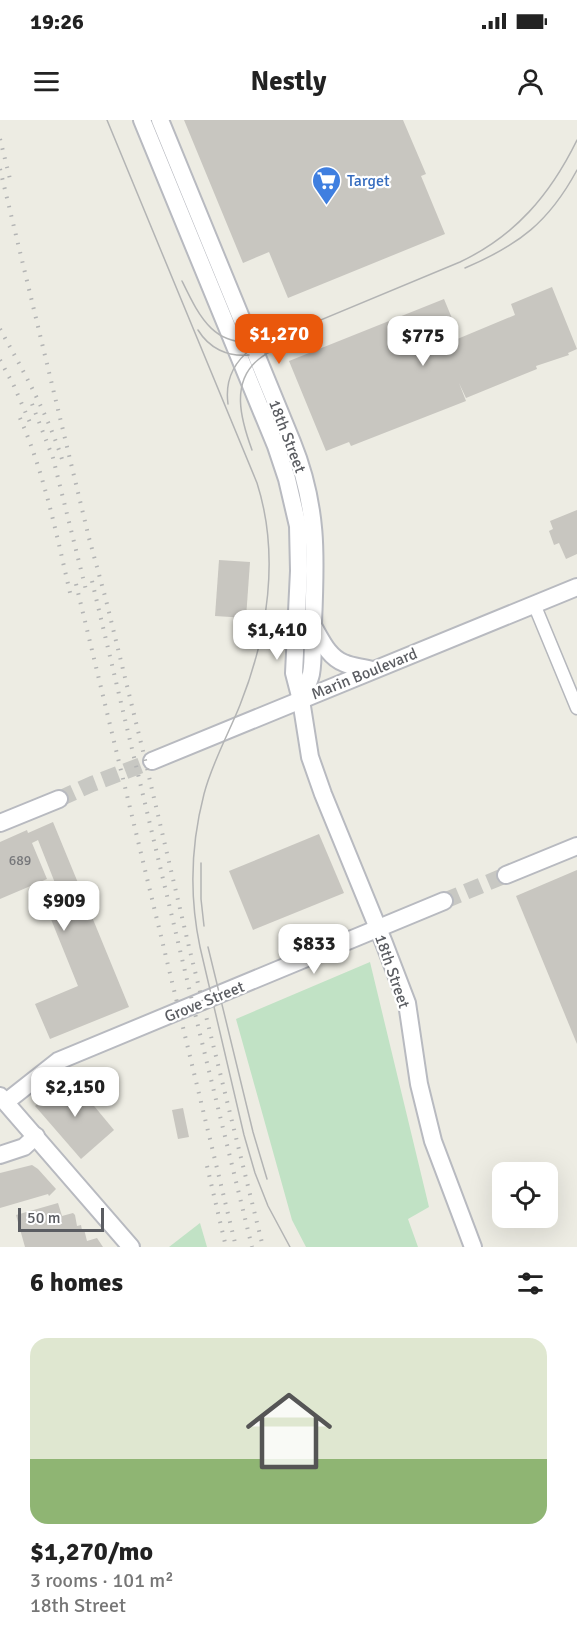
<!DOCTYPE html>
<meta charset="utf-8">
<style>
:root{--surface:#fff;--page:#f6f6f6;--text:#222;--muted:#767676;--line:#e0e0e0;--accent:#ea580c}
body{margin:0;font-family:Signika,sans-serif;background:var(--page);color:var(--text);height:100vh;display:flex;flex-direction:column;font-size:22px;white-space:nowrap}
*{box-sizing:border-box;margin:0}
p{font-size:20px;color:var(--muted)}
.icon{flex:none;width:33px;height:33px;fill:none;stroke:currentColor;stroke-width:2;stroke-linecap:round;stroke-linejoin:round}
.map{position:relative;height:1127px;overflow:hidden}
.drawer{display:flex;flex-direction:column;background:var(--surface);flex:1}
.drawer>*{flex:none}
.fabs{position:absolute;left:492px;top:1042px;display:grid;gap:12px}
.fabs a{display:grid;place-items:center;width:66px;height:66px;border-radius:12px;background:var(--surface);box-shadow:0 6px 24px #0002;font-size:30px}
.scale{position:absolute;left:18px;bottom:15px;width:86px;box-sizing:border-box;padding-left:6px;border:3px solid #5b5d62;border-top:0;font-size:16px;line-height:21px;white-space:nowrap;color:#5b5d62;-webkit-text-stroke:4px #fff;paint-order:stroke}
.price{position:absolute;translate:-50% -51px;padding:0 14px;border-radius:12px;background:#fff;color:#222;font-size:20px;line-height:39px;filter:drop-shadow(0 2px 3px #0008)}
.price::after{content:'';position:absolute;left:50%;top:36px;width:18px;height:14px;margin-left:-9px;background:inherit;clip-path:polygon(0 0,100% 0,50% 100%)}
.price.active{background:var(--accent);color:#fff}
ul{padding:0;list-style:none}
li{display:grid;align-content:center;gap:12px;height:318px;padding:0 30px}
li+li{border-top:2px solid var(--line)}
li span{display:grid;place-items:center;height:186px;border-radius:18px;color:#555}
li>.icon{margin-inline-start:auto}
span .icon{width:108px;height:108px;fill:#fffc;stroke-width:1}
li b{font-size:26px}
h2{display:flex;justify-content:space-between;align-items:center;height:72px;padding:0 30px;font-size:26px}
.status{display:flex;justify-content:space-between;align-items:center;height:42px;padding:0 30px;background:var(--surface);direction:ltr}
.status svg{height:16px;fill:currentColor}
header{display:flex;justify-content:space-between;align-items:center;height:78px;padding:0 30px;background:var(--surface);font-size:27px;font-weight:700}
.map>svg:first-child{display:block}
.green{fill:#c1e2c5}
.building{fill:#c8c6c0}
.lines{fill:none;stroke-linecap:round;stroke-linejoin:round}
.secondary-tunnel{stroke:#c8c8c3;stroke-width:16;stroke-dasharray:16 8;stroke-linecap:butt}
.street-casing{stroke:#b5b7bc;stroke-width:15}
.secondary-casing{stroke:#b8bac0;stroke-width:20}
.street{stroke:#fff;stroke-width:12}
.secondary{stroke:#fff;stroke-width:16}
.tram{stroke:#b3b4b4;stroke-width:1.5}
.rail{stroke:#b3b4b4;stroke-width:4;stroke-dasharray:1.5 8;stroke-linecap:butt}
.labels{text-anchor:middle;stroke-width:4.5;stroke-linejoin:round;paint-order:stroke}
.number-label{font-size:14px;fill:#76777a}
.shop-label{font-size:16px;fill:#366cbe;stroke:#fff;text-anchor:start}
.street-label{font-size:16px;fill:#5b5d62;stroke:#fff}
</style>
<div class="status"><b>19:26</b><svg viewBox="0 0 49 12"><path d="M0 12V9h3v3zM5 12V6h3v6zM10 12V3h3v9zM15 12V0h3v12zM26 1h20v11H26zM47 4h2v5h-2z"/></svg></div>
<header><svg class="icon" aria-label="menu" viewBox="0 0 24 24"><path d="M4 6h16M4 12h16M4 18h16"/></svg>Nestly<svg class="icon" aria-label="person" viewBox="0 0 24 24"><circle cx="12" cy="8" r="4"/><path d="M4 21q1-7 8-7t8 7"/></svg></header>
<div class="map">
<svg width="577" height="1127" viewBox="0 0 577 1127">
<rect width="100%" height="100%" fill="#edece3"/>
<g class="green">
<polygon points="370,842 429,1087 408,1099 418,1127 306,1127 292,1100 236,899"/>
<polygon points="200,1103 207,1127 169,1127"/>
</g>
<g class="building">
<polygon points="184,0 403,0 426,54 421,56 445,114 288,178 269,132 243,143"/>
<polygon points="552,167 577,229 568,233 569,235 536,246 537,249 466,278 459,263 466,281 351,326 349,322 326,331 289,241 444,179 456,208 439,214 443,225 515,195 511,184"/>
<polygon points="577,390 577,434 566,439 559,423 554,425 549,411 553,409 550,401"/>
<polygon points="219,440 250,442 246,498 215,496"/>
<polygon points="53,702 129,887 50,919 35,884 78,866 42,777 53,773 50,765 55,763 38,720 32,723 47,759 0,779 0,722 27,710 28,713"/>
<polygon points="319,714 344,773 253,810 229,751"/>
<polygon points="577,750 577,924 516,776"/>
<polygon points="70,957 114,1010 81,1039 35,986"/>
<polygon points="183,988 189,1017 178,1019 172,990"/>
<polygon points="32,1045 38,1049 56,1069 49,1076 48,1074 0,1088 0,1053"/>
<polygon points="58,1083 62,1096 73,1093 75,1095 77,1106 81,1105 82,1110 84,1109 87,1121 97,1118 103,1127 25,1127 16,1095"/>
</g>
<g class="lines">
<g class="secondary-tunnel">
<polyline points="59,679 92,664 152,641"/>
<polyline points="444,781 506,755"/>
</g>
<defs>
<polyline id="street" points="534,484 577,588"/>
<g id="secondary">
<polyline points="142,0 276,326 287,359 298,406 299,451 294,553 301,580 310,637 323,674 384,823 407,883 419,964 433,1021 473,1127"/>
<path d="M160 0 292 322C318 386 316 436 313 503 312 520 314 538 311 554 309 563 304 571 301 580"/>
<path d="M313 506C321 519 328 537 344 543 352 547 363 547 372 550"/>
<polyline points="152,641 577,467"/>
<polyline points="0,703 59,679"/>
<polyline points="506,755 577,726"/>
<polyline points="0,976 131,1127"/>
<polyline points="6,982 58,941 444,781"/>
<polyline points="0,1035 24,1027 36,1016"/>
</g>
</defs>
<use href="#street" class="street-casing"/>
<use href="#secondary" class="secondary-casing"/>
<use href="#street" class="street"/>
<use href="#secondary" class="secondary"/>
<g class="tram">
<path d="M107 0 257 363C280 435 268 515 240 585 228 615 212 643 204 674 191 724 189 775 200 827L244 1015 255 1053 268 1086 290 1127"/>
<path d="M465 148C519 125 549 102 577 50"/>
<path d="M182 161C199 196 215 231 262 220"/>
<path d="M198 210C209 228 227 237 249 235"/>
<path d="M228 284C225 262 233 243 251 229L460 142C515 116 550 75 577 20"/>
<path d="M252 330C241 300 230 262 259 239 273 228 289 222 305 215"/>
<polyline points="201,743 201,779 204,806"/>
<polyline points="208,827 253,1012 267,1059"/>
</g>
<g class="rail">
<polyline points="0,19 10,59"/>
<polyline points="0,49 89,418 106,480 142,627 189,827 263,1127"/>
<path d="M0 209C24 252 47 293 62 339"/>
<polyline points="0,240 14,266 31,305"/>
<polyline points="32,284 53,338 87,474"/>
<path d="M20 298C45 355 57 417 71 477"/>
<polyline points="92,461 199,910 252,1127"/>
<polyline points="76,464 236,1127"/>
<polyline points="207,1046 226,1127"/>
</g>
</g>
<defs>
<symbol id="supermarket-pin" viewBox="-11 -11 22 30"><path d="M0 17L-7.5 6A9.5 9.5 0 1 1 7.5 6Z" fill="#3f7fe0" stroke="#fff"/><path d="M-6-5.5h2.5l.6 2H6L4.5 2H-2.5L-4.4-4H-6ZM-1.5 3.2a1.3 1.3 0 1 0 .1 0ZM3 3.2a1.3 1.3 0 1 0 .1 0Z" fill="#fff"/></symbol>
</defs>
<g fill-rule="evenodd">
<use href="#supermarket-pin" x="310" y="44" width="33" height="45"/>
</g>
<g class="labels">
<g class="number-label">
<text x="20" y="745">689</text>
</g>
<g class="shop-label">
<text x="347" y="66">Target</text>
</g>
<g class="street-label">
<text transform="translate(288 316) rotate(69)" y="6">18th Street</text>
<text transform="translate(364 553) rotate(-22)" y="6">Marin Boulevard</text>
<text transform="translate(393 851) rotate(71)" y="6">18th Street</text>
<text transform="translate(204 881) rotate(-22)" y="6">Grove Street</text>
</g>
</g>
</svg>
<div class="fabs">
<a><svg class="icon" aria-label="locate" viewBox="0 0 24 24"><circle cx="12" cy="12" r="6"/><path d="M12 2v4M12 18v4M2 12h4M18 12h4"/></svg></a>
</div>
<div class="scale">50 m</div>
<b class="price active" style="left:279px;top:245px">$1,270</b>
<b class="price" style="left:423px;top:247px">$775</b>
<b class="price" style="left:277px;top:541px">$1,410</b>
<b class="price" style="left:64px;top:812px">$909</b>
<b class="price" style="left:314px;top:855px">$833</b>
<b class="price" style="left:75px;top:998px">$2,150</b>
</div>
<section class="drawer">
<h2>6 homes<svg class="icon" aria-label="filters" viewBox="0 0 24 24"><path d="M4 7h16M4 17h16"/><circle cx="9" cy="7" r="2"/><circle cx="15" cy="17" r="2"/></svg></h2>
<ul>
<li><span style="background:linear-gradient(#dfe7d0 65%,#8fb573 0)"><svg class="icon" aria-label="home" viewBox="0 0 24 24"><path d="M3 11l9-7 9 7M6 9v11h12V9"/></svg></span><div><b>$1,270/mo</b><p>3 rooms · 101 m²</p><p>18th Street</p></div></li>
</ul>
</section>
